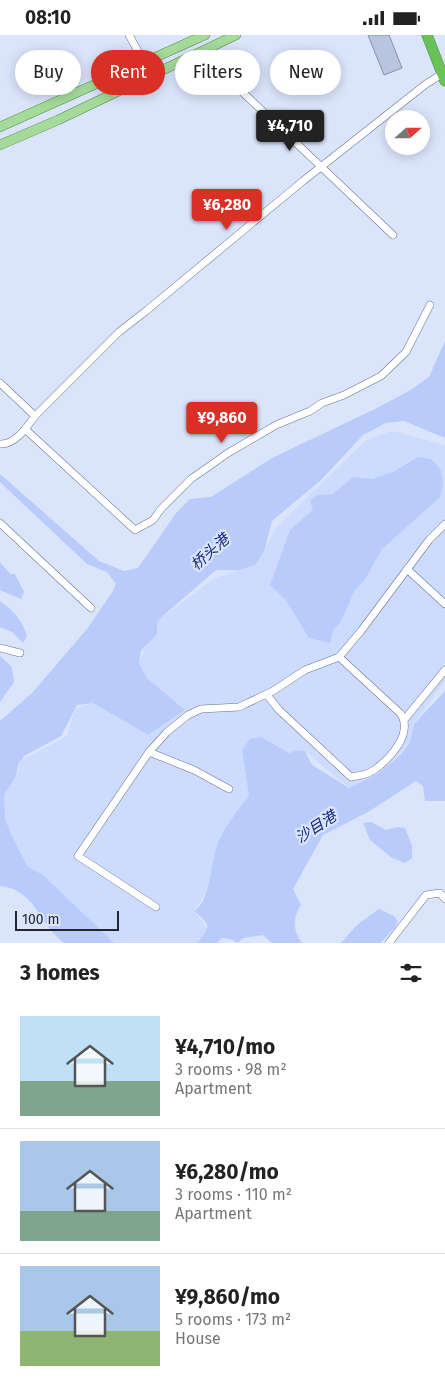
<!DOCTYPE html>
<meta charset="utf-8">
<style>
:root{--surface:#fff;--page:#f6f6f6;--text:#222;--muted:#767676;--line:#e0e0e0;--accent:#d93025}
body{margin:0;font-family:"Fira Sans","Noto Sans SC",sans-serif;background:var(--page);color:var(--text);height:100vh;display:flex;flex-direction:column;font-size:19px;white-space:nowrap}
*{box-sizing:border-box;margin:0}
p{font-size:16px;color:var(--muted)}
.icon{flex:none;width:28px;height:28px;fill:none;stroke:currentColor;stroke-width:2;stroke-linecap:round;stroke-linejoin:round}
.map{position:relative;height:908px;overflow:hidden}
.details{display:flex;flex-direction:column;background:var(--surface);flex:1}
.details>*{flex:none}
.banner{position:absolute;left:15px;top:15px;width:415px;height:45px;display:flex;gap:10px}
.needle{width:32px;rotate:69deg}
.controls{position:absolute;left:385px;top:75px;display:grid;gap:10px}
.controls a{display:grid;place-items:center;width:45px;height:45px;border-radius:50%;background:var(--surface);box-shadow:0 2px 12px #0003;font-size:25px}
.scale{position:absolute;left:15px;bottom:12px;width:104px;box-sizing:border-box;padding-left:5px;border:2px solid #232732;border-top:0;font-size:14px;line-height:18px;white-space:nowrap;color:#232732;-webkit-text-stroke:4px #dae4fa;paint-order:stroke}
.price{position:absolute;translate:-50% -42px;padding:0 11px;border-radius:5px;background:var(--accent);color:#fff;font-size:16px;line-height:32px;filter:drop-shadow(0 1px 2px #0008)}
.price::after{content:'';position:absolute;left:50%;top:30px;width:15px;height:11px;margin-left:-8px;background:inherit;clip-path:polygon(0 0,100% 0,50% 100%)}
.price.on{background:#222;color:#fff}
ul{padding:0;list-style:none}
li{display:flex;align-items:center;gap:15px;height:125px;padding:0 20px}
li+li{border-top:1px solid var(--line)}
li span{display:grid;place-items:center;flex:none;width:140px;height:100px;border-radius:0px;color:#555}
li>.icon{margin-inline-start:auto}
span .icon{width:60px;height:60px;fill:#fffc;stroke-width:1}
li b{font-size:21px}
h2{display:flex;justify-content:space-between;align-items:center;height:60px;padding:0 20px;font-size:21px}
.tag{padding:0 18px;border-radius:22px;background:var(--surface);box-shadow:0 2px 12px #0003;font-size:18px;line-height:45px}
.tag.on{background:var(--accent);color:#fff}
.status{display:flex;justify-content:space-between;align-items:center;height:35px;padding:0 25px;background:var(--surface);direction:ltr}
.status svg{height:14px;fill:currentColor}
.map>svg:first-child{display:block}
.built{fill:#cddbfe}
.water{fill:#b8cbfb}
.building{fill:#b9c4df;stroke:#858fa9}
.lines{fill:none;stroke-linecap:round;stroke-linejoin:round}
.minor-casing{stroke:#6a738c;stroke-width:8}
.major-casing{stroke:#508c4a;stroke-width:10}
.highway-casing{stroke:#508c4a;stroke-width:11}
.minor{stroke:#fff;stroke-width:7}
.major{stroke:#a5da9a;stroke-width:9}
.highway{stroke:#69c257;stroke-width:10}
.labels{text-anchor:middle;stroke-width:4.5;stroke-linejoin:round;paint-order:stroke}
.water-label{font-size:15px;font-style:italic;fill:#16277e;stroke:#dae4fa}
</style>
<div class="status"><b>08:10</b><svg viewBox="0 0 49 12"><path d="M0 12V9h3v3zM5 12V6h3v6zM10 12V3h3v9zM15 12V0h3v12zM26 1h20v11H26zM47 4h2v5h-2z"/></svg></div>
<div class="map">
<svg width="445" height="908" viewBox="0 0 445 908">
<rect width="100%" height="100%" fill="#dae4fa"/>
<polygon class="built" points="392,396 445,410 445,646 414,688 410,708 379,738 349,753 305,716 297,715 289,718 261,702 242,715 249,761 228,790 213,831 206,857 194,876 208,895 197,908 113,908 28,832 11,799 5,784 4,760 16,741 21,726 67,701 75,674 93,668 147,700 185,675 147,643 139,628 157,586 215,543 239,535 259,524 276,493 365,406"/>
<g class="water">
<path d="M445 306V403L404 386 386 388 363 400 321 445 272 486 264 516 255 530 239 535H216L157 586V599L141 616 139 628 147 643 185 675 148 700 93 668 77 670 61 701 24 721 18 730 16 741 4 760 5 784 11 799 28 832 43 840 114 908H64C39 889 35 854 0 851V686L32 658 87 594 113 556 116 549 107 537 87 529 0 447V439L99 526 124 536 138 533 177 477 190 464 211 462 272 423 375 374 409 356 429 342Z"/>
<polygon points="418,422 431,424 441,435 443,448 440,462 382,514 364,546 355,554 342,584 333,596 330,608 309,603 286,565 270,550 290,495 313,475 310,466 317,460 333,459 353,442 372,444 393,437"/>
<polygon points="0,527 10,539 15,539 24,557 21,564 0,555"/>
<path d="M0 566C14 576 22 585 27 601L23 608 12 597 0 592Z"/>
<polygon points="0,621 12,632 14,647 0,667"/>
<path d="M445 656V766H425L423 751 416 746 368 777 323 800 293 854 301 870C292 883 293 896 302 908H272L263 900 243 903 238 908 231 904 222 903 217 908H197C211 891 211 890 194 876 210 868 211 826 217 811 224 792 237 776 249 761L242 715 250 704 261 702 289 718 297 715 305 716 312 730 349 753 379 738 401 719 410 708 414 689Z"/>
<polygon points="371,787 386,795 398,792 405,793 412,811 412,823 405,828 392,823 370,805 363,788"/>
<polygon points="379,874 394,881 398,887 394,894 380,908 341,908 357,890"/>
</g>
<polygon class="building" points="368,0 389,0 402,33 384,40"/>
<g class="lines">
<defs>
<g id="minor">
<polyline points="129,0 144,27"/>
<polyline points="204,17 214,30 393,200"/>
<polyline points="0,348 35,381"/>
<polyline points="25,394 135,495 153,485 161,474 191,444 228,418 276,390 310,376 322,368 344,360 381,341 406,317 430,270"/>
<path d="M0 409C15 410 27 392 35 381L119 297 146 276 303 146 426 49 442 39"/>
<polyline points="0,488 91,573"/>
<polyline points="407,534 445,569"/>
<polyline points="0,613 20,618"/>
<path d="M267 660 279 675 351 742C359 741 368 739 374 735 390 724 413 699 401 679L339 622"/>
<polyline points="404,685 445,635"/>
<polyline points="149,717 78,821 156,872"/>
<polyline points="229,754 194,735 149,717 167,697 188,680 201,674 239,672 273,656 305,635 339,622 361,596 429,505 445,489"/>
<polyline points="389,908 426,860 440,858 445,864"/>
</g>
<g id="major">
<polyline points="0,92 205,0"/>
<polyline points="0,110 58,85 236,0"/>
</g>
<polyline id="highway" points="427,0 445,46"/>
</defs>
<use href="#minor" class="minor-casing"/>
<use href="#major" class="major-casing"/>
<use href="#highway" class="highway-casing"/>
<use href="#minor" class="minor"/>
<use href="#major" class="major"/>
<use href="#highway" class="highway"/>
</g>
<g class="labels">
<g class="water-label">
<text transform="translate(210 517) rotate(-42)" y="5">桥头港</text>
<text transform="translate(316 792) rotate(-33)" y="5">沙目港</text>
</g>
</g>
</svg>
<div class="controls">
<a><svg class="needle" viewBox="-14 -14 28 28"><path d="M0-13l5 13h-10z" fill="#e53935"/><path d="M0 13l5-13h-10z" fill="#767676"/></svg></a>
</div>
<div class="scale">100 m</div>
<b class="price on" style="left:290px;top:117px">¥4,710</b>
<b class="price" style="left:227px;top:196px">¥6,280</b>
<b class="price" style="left:222px;top:409px">¥9,860</b>
<div class="banner">
<a class="tag">Buy</a>
<a class="tag on">Rent</a>
<a class="tag">Filters</a>
<a class="tag">New</a>
</div>
</div>
<section class="details">
<h2>3 homes<svg class="icon" aria-label="filters" viewBox="0 0 24 24"><path d="M4 7h16M4 17h16"/><circle cx="9" cy="7" r="2"/><circle cx="15" cy="17" r="2"/></svg></h2>
<ul>
<li><span style="background:linear-gradient(#bfe0f5 65%,#7fa58c 0)"><svg class="icon" aria-label="home" viewBox="0 0 24 24"><path d="M3 11l9-7 9 7M6 9v11h12V9"/></svg></span><div><b>¥4,710/mo</b><p>3 rooms · 98 m²</p><p>Apartment</p></div></li>
<li><span style="background:linear-gradient(#a9c7e8 70%,#7fa58c 0)"><svg class="icon" aria-label="home" viewBox="0 0 24 24"><path d="M3 11l9-7 9 7M6 9v11h12V9"/></svg></span><div><b>¥6,280/mo</b><p>3 rooms · 110 m²</p><p>Apartment</p></div></li>
<li><span style="background:linear-gradient(#a9c7e8 65%,#8fb573 0)"><svg class="icon" aria-label="home" viewBox="0 0 24 24"><path d="M3 11l9-7 9 7M6 9v11h12V9"/></svg></span><div><b>¥9,860/mo</b><p>5 rooms · 173 m²</p><p>House</p></div></li>
</ul>
</section>
